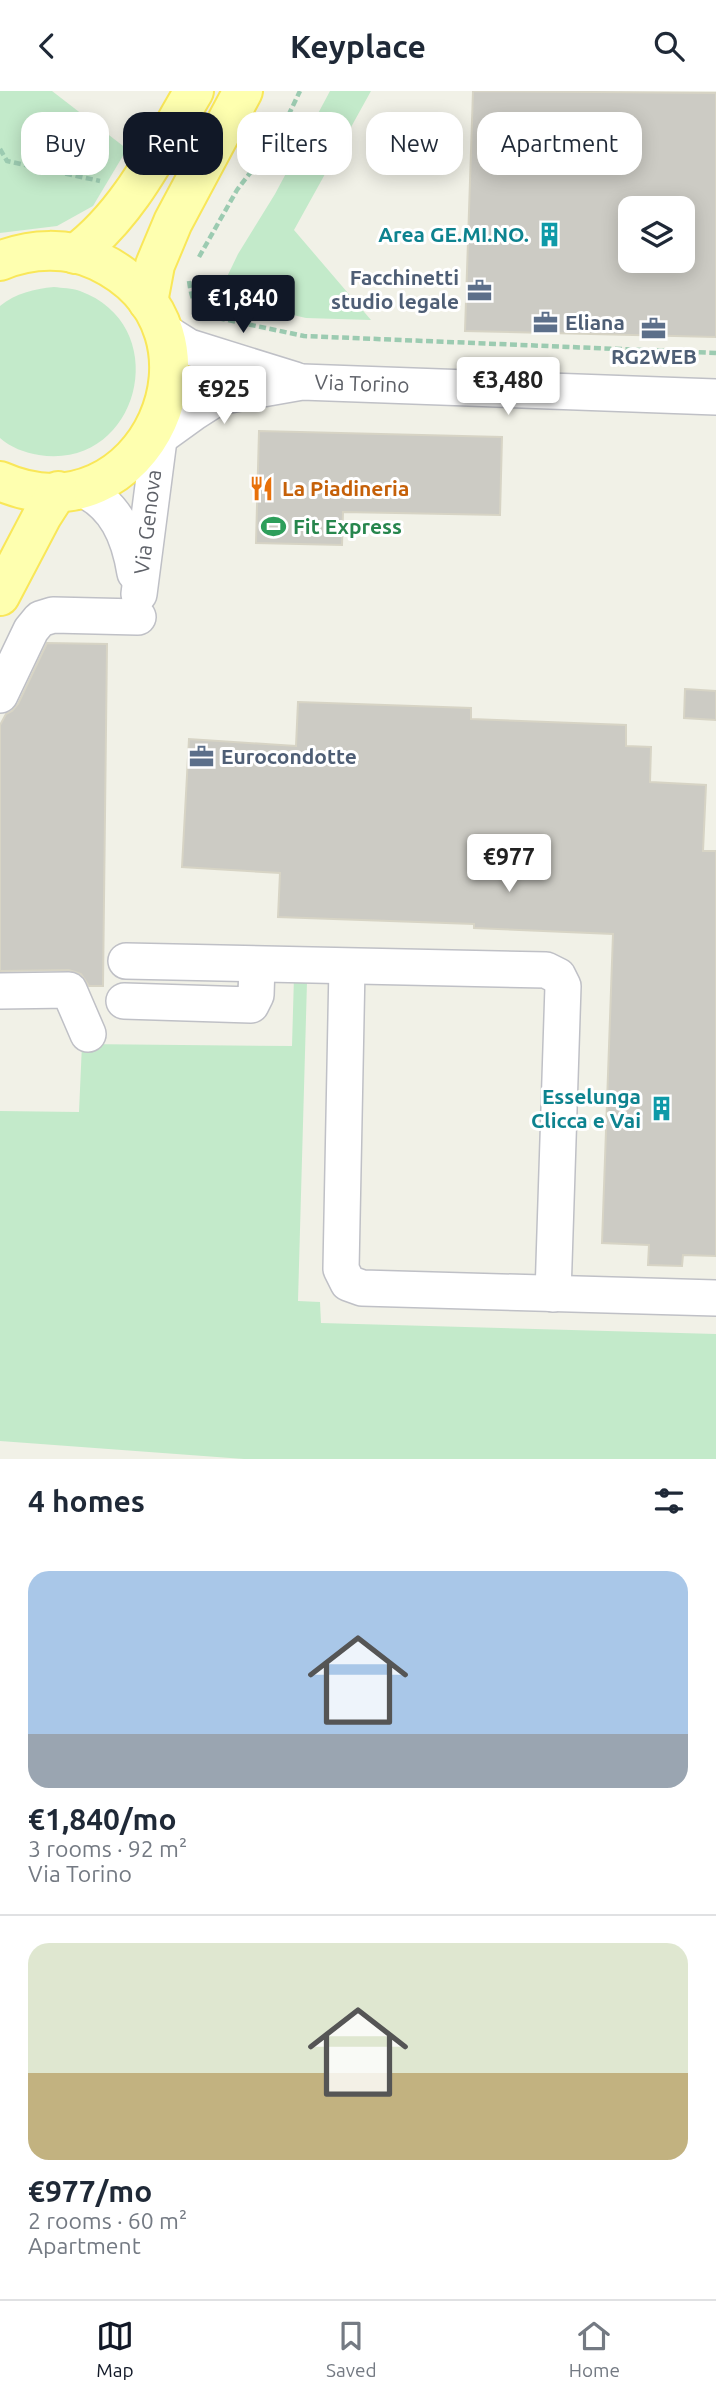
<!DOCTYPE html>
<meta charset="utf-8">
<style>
:root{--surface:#fff;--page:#f6f6f7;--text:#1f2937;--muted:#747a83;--line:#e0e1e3;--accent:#111827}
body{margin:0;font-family:Ubuntu,sans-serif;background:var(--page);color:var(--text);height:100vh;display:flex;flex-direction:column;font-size:26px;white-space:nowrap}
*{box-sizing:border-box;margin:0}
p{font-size:23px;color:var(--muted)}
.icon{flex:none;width:38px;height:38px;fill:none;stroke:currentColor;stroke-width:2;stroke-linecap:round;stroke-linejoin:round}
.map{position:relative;height:1368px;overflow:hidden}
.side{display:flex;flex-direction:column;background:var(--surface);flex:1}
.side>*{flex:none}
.banner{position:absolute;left:21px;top:21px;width:676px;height:63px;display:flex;gap:14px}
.buttons{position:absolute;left:618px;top:105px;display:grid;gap:14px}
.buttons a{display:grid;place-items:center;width:77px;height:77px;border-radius:14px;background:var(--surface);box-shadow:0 4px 18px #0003;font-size:35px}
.price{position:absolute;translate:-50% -60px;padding:0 16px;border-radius:7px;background:#fff;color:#222;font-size:23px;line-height:46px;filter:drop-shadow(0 2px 4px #0008)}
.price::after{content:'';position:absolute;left:50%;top:42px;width:21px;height:16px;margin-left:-10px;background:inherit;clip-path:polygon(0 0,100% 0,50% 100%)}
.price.active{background:var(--accent);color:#fff}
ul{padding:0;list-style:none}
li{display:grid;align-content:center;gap:14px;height:371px;padding:0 28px}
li+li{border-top:2px solid var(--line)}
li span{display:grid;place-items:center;height:217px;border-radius:21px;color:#555}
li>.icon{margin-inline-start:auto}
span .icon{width:126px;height:126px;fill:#fffc;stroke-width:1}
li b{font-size:30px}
h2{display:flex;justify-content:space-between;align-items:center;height:84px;padding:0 28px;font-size:30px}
.pill{padding:0 24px;border-radius:21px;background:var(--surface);box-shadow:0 4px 18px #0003;font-size:24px;line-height:63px}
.pill.active{background:var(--accent);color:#fff}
header{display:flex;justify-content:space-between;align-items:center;height:91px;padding:0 28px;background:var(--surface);font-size:32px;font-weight:700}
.tab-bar{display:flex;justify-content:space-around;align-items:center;height:98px;border-top:2px solid var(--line);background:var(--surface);font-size:19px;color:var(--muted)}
.tab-bar a{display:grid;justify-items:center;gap:4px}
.tab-bar .active{color:var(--accent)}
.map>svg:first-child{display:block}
.green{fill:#c3eaca}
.building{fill:#cccbc4;stroke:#d7d4c5;stroke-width:2;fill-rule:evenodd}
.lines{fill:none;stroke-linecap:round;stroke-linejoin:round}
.minor-casing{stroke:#bfc0c6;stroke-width:38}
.major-casing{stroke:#f9e759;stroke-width:42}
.path{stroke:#9ccbb1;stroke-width:4.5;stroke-dasharray:7 3.5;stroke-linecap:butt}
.minor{stroke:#fff;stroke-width:35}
.major{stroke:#feffaf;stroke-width:38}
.labels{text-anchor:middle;stroke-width:6;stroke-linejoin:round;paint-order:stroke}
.culture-label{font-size:21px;font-weight:bold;fill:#0d838f;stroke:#fff;text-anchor:end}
.service-label{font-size:21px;font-weight:bold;fill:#4e5e75;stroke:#fff;text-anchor:start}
.street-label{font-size:21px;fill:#5e6168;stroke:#fff}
.food-label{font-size:21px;font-weight:bold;fill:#c56008;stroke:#fff;text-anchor:start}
.leisure-label{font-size:21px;font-weight:bold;fill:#27864d;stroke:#fff;text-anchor:start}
</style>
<header><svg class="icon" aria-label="back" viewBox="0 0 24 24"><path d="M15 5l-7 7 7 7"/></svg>Keyplace<svg class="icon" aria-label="search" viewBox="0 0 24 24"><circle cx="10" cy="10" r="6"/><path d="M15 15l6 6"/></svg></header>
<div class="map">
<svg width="716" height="1368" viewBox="0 0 716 1368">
<rect width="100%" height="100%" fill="#f1f1e7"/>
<g class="green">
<polygon points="0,0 52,0 127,58 93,115 57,135 0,142"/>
<polygon points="330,0 371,0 294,139 371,229 306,227 232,210 225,190 238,163 275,103"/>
<path d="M54 196C62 197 72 197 80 200 176 235 139 380 39 364 25 362 10 356 0 347V215C16 202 34 198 54 196Z"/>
<polygon points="294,885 326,886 326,892 307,891 298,1210 320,1211 321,1232 716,1243 716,1368 244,1368 0,1350 0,1020 79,1021 82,953 292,955"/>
</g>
<g class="building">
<path d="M473 0 716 2V246L465 240ZM630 117H682V170H630Z"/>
<polygon points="259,340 502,346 500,424 343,421 342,454 256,452"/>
<polygon points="47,552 107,553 103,895 89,895 81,883 69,879 0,880 0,634 6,623 12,620 18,613"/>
<polygon points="685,598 716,600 716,629 684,627"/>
<polygon points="298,611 471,617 471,628 626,634 626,655 651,656 650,691 706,694 703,760 716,760 716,1165 683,1164 682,1175 648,1174 649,1154 602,1152 613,843 474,837 474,833 278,826 280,782 182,776 189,648 296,655"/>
</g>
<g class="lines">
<defs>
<g id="minor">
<polyline points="162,239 189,256 295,289"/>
<polyline points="139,361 193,322 218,306 302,291 716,306"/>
<path d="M80 397C116 413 129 445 135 482"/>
<polyline points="139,503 161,333"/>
<polyline points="0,604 31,539 40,528 53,524 138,526"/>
<polyline points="126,870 546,879 558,885 563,895 553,1203"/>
<polyline points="347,876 341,1178 348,1192 362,1197 716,1207"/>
<polyline points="0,900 69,899 88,943"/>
<polyline points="124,910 251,914 256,904 257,874"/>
</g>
<g id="major">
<path d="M75 163C130 122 160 57 194 0"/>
<path d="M0 170C31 157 68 156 98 170 243 239 144 454 0 390"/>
<polyline points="148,211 155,174 173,131 243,0"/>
<polyline points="0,505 42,425 58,400"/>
</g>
</defs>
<use href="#minor" class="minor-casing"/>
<use href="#major" class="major-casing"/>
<g class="path">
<polyline points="0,58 7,70 100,90"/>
<polyline points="199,166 237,99 279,44 300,0"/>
<path d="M189 190C191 203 193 214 203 223"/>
<polyline points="218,227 304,245 716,262"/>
</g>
<use href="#minor" class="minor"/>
<use href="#major" class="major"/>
</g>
<defs>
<symbol id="building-bare" viewBox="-9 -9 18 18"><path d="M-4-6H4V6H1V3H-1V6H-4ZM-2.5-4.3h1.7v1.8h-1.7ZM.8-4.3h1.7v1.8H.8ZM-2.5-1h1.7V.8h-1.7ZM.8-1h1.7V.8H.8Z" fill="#0f9aa8" stroke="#fff" stroke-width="2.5" paint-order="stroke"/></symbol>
<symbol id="office-bare" viewBox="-9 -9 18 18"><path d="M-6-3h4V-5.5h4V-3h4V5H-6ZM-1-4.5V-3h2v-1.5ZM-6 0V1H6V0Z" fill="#5c6f8a" stroke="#fff" stroke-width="2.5" paint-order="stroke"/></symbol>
<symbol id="restaurant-bare" viewBox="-9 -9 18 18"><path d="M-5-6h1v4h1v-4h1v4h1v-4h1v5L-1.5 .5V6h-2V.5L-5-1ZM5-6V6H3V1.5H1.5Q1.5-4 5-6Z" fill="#e8710a" stroke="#fff" stroke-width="2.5" paint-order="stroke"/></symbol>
<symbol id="stadium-bare" viewBox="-9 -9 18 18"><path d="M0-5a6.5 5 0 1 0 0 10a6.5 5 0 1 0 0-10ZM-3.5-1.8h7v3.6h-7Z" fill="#2e9e5b" stroke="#fff" stroke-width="2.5" paint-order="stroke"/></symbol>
</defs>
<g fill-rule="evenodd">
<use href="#building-bare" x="532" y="126" width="35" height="35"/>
<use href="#office-bare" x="462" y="182" width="35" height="35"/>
<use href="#office-bare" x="528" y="214" width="35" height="35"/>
<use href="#office-bare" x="636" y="220" width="35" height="35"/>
<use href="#restaurant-bare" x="244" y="380" width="35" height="35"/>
<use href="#stadium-bare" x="256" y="418" width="35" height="35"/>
<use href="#office-bare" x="184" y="648" width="35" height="35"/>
<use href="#building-bare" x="644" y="1000" width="35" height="35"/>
</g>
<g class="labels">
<g class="culture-label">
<text x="529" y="151">Area GE.MI.NO.</text>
<text x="641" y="1013">Esselunga<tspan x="641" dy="24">Clicca e Vai</tspan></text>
</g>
<g class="service-label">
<text x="459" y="194" text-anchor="end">Facchinetti<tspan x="459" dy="24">studio legale</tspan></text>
<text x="565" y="239">Eliana</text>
<text x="654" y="273" text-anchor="middle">RG2WEB</text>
<text x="221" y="673">Eurocondotte</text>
</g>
<g class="street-label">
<text transform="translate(362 293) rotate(2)" y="7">Via Torino</text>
<text transform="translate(148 431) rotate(-83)" y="7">Via Genova</text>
</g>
<g class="food-label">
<text x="282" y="405">La Piadineria</text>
</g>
<g class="leisure-label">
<text x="293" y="443">Fit Express</text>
</g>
</g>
</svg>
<div class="buttons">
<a><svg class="icon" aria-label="layers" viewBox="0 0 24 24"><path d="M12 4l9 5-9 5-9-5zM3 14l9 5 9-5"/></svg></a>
</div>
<b class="price active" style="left:243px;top:244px">€1,840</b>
<b class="price" style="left:508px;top:326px">€3,480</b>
<b class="price" style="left:224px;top:335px">€925</b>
<b class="price" style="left:509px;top:803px">€977</b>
<div class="banner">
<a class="pill">Buy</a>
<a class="pill active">Rent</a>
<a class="pill">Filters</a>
<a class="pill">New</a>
<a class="pill">Apartment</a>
</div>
</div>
<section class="side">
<h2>4 homes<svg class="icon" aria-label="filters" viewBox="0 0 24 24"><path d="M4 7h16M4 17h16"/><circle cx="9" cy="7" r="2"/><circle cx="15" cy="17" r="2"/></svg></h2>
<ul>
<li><span style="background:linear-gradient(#a9c7e8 75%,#9aa5b1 0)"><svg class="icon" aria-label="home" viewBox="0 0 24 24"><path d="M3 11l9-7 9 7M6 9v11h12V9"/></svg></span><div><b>€1,840/mo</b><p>3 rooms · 92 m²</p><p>Via Torino</p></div></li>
<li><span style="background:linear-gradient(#dfe7d0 60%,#c2b280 0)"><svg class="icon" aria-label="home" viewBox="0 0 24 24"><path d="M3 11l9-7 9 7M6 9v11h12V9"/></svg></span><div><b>€977/mo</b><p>2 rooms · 60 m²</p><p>Apartment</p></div></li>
</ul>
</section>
<nav class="tab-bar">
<a class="active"><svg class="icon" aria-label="map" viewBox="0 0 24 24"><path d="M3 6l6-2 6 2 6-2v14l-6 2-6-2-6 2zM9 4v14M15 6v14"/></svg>Map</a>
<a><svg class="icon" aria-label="saved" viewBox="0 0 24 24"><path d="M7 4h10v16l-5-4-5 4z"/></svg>Saved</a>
<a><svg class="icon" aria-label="home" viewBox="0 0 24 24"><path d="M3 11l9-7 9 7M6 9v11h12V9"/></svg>Home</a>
</nav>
